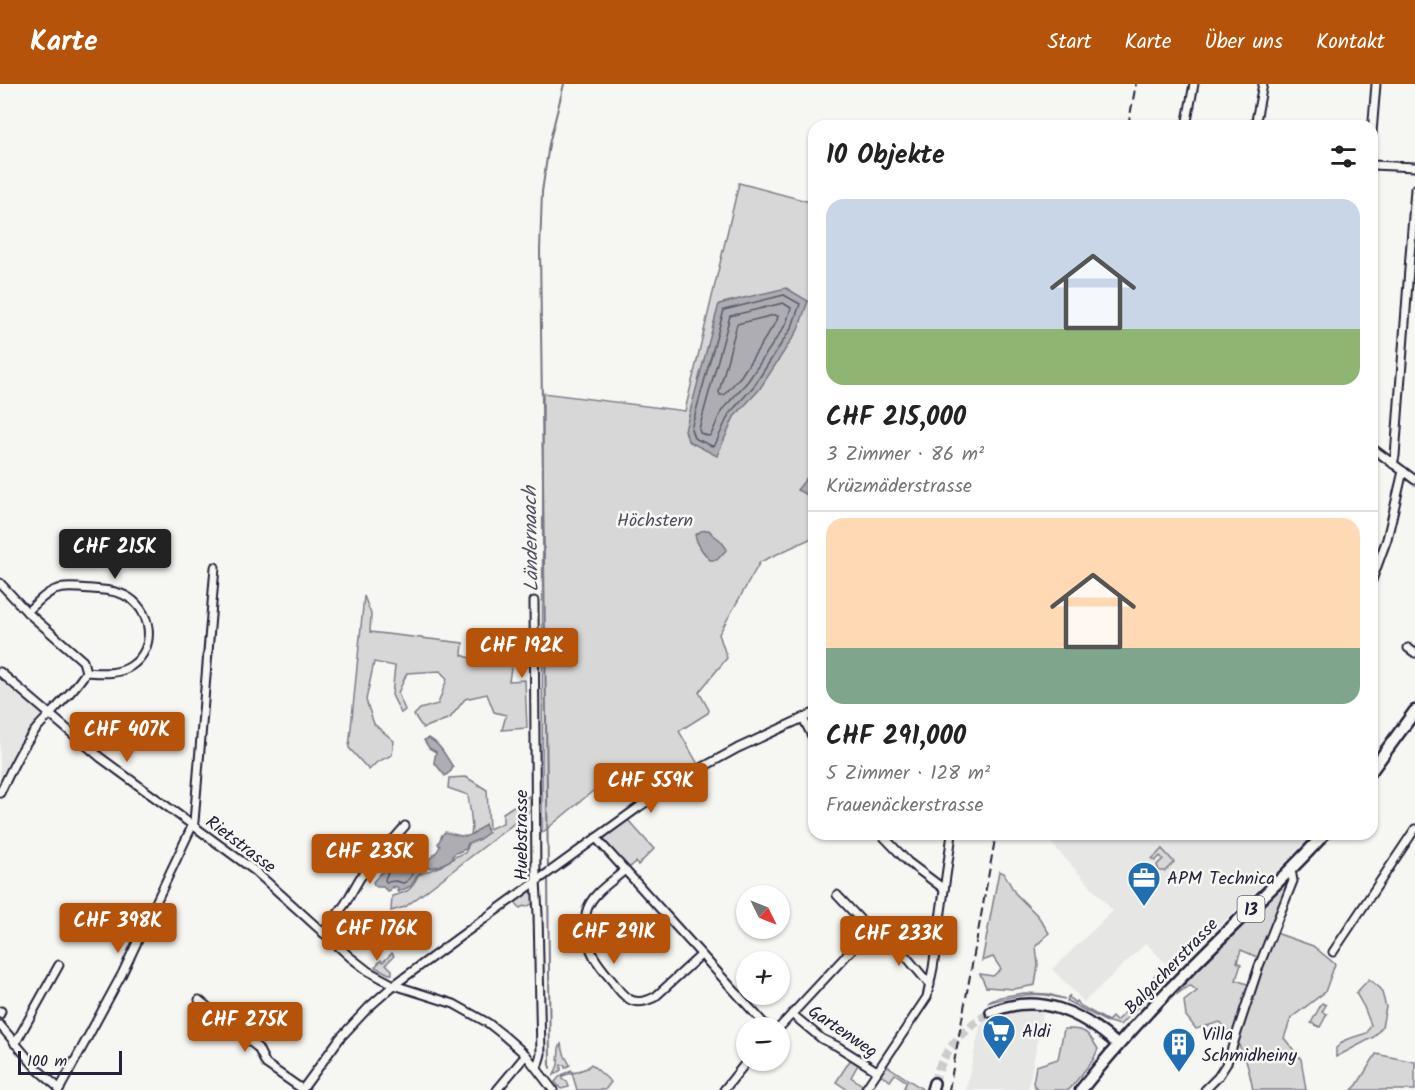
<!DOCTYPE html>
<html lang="de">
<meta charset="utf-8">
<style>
:root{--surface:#fff;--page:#f2f2f2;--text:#222;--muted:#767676;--line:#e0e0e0;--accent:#b45309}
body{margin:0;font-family:Kalam,sans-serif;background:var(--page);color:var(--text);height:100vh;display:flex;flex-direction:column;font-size:22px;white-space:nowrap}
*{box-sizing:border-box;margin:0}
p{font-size:20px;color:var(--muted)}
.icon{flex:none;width:33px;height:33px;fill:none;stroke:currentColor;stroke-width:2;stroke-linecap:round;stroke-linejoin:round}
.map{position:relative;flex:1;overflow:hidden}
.details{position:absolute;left:808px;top:36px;width:570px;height:720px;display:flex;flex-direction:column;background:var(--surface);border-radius:18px;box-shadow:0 2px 4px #0004}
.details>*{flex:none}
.needle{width:39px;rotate:133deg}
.buttons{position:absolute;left:736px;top:801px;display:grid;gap:12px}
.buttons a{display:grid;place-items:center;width:54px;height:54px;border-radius:50%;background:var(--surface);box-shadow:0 2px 4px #0004;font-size:30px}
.scale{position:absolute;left:18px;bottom:15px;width:104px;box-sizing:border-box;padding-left:6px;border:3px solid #22223b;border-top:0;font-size:16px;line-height:21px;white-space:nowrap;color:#22223b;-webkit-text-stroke:4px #f6f6f2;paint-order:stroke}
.price{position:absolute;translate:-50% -51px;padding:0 14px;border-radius:6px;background:var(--accent);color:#fff;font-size:20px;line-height:39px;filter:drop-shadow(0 2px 3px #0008)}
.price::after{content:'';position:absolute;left:50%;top:36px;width:18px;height:14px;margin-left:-9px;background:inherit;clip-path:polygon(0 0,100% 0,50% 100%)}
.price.active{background:#222;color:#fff}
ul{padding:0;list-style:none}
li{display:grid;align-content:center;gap:12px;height:318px;padding:0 18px}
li+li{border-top:2px solid var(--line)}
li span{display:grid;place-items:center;height:186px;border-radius:18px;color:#555}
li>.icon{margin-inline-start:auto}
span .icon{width:108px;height:108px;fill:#fffc;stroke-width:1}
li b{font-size:26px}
h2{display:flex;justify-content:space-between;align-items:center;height:72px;padding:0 18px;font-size:26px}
header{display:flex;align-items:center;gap:36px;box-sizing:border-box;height:84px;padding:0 30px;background:var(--accent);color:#fff}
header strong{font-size:28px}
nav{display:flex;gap:33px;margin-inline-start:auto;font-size:21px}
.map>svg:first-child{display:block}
.built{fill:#e6e6e4}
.green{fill:#d7d7d7;stroke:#7c7c89;stroke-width:1.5}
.water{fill:#adadb3;stroke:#757583;stroke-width:1.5}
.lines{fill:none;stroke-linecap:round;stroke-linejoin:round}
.shore{stroke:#5a5a6b;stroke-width:1.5}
.stream{stroke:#757583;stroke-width:2}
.secondary-tunnel{stroke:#cccccd;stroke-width:9;stroke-dasharray:9 4.5;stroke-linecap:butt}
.minor-casing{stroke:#22223b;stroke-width:11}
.secondary-casing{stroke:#22223b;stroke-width:14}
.primary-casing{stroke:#22223b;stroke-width:15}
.minor{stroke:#f6f6f2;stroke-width:7}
.secondary{stroke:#f6f6f2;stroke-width:9}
.primary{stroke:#f6f6f2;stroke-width:10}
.rail{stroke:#22223b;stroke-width:2;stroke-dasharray:9 4.5;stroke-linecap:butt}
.labels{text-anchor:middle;stroke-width:5;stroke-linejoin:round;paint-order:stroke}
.shield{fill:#f6f6f2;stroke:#626272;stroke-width:1.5}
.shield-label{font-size:16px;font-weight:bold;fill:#22223b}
.park-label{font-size:18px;fill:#4f4f62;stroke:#f6f6f2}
.street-label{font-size:18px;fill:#22223b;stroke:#f6f6f2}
.poi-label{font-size:18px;fill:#22223b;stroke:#f6f6f2;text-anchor:start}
.water-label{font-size:20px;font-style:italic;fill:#535365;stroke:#f6f6f2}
</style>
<header>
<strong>Karte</strong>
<nav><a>Start</a><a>Karte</a><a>Über uns</a><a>Kontakt</a></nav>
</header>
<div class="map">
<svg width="1415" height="1006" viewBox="0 0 1415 1006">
<rect width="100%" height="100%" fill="#f6f6f2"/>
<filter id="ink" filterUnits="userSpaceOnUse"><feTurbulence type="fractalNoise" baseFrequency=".0167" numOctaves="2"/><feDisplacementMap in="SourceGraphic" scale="12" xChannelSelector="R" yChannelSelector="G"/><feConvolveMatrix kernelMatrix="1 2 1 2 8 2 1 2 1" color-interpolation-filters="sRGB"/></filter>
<g filter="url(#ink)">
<g class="built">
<polygon points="0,594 45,633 0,704"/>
<polygon points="1043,750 1315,750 1179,881 1165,879 1146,859 1084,918 1052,885 1113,827"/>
<polygon points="1028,927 1043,928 1028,1006 966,1006 980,942 994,933 1004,929"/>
</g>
<g class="green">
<polygon points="739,99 814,119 814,453 760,478 719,550 727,574 699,608 709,626 708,629 679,647 699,682 639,719 616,688 542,749 543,309 685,327"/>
<polygon points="364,512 371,530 370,548 463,559 462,571 475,576 478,570 495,577 513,573 509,597 525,596 527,644 502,646 506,631 494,628 487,610 465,615 450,634 423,644 414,631 420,625 438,620 447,595 440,587 407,589 398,609 405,626 401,629 392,611 395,582 374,578 366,616 374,640 394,657 392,671 377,678 369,686 349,664"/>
<path d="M466 693 487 706 489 745 503 739V729L532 710 534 724 425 808 405 823 391 827 392 812C407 808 412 807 418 791L441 782 452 774 465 769C476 748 471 734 468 711L448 704 449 694Z"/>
<polygon points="628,736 654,765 638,781 636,778 629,784 606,759 604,752"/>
<polygon points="1162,765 1174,778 1165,787 1159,787 1157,781 1163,775 1160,772 1155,777 1152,775"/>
<polygon points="999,787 1004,789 1015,809 1038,832 1049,849 1036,862 1038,881 1035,901 1014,905 986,903 980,890 993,892 1001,885 993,873 982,877"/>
<path d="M1288 797 1290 798 1261 871 1257 873 1241 866 1237 878 1241 880 1236 896 1247 900 1253 901 1273 848 1313 862 1335 880 1325 908 1291 934 1284 954 1301 975 1306 1006H1253C1247 974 1243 961 1220 938L1196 945 1186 932 1184 917 1197 907 1191 902 1187 903 1176 911 1205 876Z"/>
<polygon points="533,805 534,819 526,823 524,822 520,824 515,818"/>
<polygon points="392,869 394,872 386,880 392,886 392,890 389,890 375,883 381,876 383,878"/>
<polygon points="1159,888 1162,890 1162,894 1158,902 1120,941 1105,937 1067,917 1068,913 1070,911 1069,913 1075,919 1076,917 1081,922 1108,937 1112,933 1116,937 1158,896 1154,892"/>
<polygon points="1369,895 1381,905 1386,923 1382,943 1374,953 1336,973 1336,964 1345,956 1367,949 1371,941 1364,923 1356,909"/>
<path d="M1024 909 1048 910 1065 915C1059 914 1052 912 1046 911 1025 909 1006 914 987 919L1000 913Z"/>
<polygon points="1322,919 1326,921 1322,928 1327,930 1320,943 1311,939"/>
<path d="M1064 945C1085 944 1088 948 1098 965L1093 976 1069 1006H1037L1033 999 1036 982 1058 975Z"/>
<polygon points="561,960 565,972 570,981 565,984 565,981 561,981 561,986 554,991 558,981 559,964"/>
<polygon points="1376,970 1415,978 1415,1006 1352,1006 1357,1001"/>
<polygon points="851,975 859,979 851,993 862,1001 860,1006 848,1006 836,998"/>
<polygon points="591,980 611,998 605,1006 577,1006 572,989 562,992 563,996 567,997 569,1003 561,1005 555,998 560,992 571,986 573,989 587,984"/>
<polygon points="886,981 922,1005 922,1006 908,1006 904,1003 907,998 895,990 890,997 881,991 881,990"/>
</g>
<g class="water">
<polygon points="786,204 808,217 798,246 759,306 734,333 717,372 688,357 685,346 719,220"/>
<polygon points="814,385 814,414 797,406"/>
<path d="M709 446 712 450 720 456 727 465 717 476H710C703 468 697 461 695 451L701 447Z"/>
<path d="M429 654C441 661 445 671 453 683L451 687 445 692 434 678 436 668 429 664 424 656Z"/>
<path d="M485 740 488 749 478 756 468 759 466 765 456 769 452 772 453 775 439 782 424 785 418 791 411 802 398 808 397 807 398 804 395 802 394 804 392 803 388 808 383 803H377L374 801 373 798C376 794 379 791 383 787 388 781 391 773 399 768L403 769 409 777 418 781C427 776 436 772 440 762L438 760 442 751 445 748C467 754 468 756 485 740Z"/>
</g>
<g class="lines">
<g class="shore">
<polygon points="784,211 800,220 792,243 754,302 729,330 715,361 712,362 694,354 691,345 724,226"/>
<polygon points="783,219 791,224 786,240 748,297 722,326 711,351 708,352 700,349 699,345 730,232"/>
<polygon points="774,231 778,232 777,236 741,292 724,311 720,311 719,308 737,240"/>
<path d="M399 776 413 786C413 791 408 798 403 799L396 797 386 798 385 796C386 790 394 780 399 776Z"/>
</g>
<g class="stream">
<polyline points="548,787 540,166 542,108 549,60 564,0"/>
<polyline points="548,792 550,984"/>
</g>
<path class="secondary-tunnel" d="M934 999C942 967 963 946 991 928"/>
<defs>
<g id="minor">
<polyline points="1186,42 1194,0"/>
<polyline points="1255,42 1263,0"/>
<polyline points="1372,49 1376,0"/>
<polyline points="1372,81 1415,83"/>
<polyline points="1372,364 1415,396"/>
<polyline points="1393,380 1395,372 1415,105"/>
<polyline points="1372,496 1387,455 1403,387"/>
<polyline points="0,499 27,528"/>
<polyline points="534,517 536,797 538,830 541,970 537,984"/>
<polyline points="1408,564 1415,569"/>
<polyline points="0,588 101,674 255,787 350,873 368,887 394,901 454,920 488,939 502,950 526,971 553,1006"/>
<polyline points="803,634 814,656"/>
<path d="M0 709C11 687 21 663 37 644 53 626 73 609 86 588L83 577 27 528C54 502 55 502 92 505 103 506 115 506 124 511 152 524 158 564 131 582 118 591 101 589 86 588"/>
<polyline points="881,750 908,778 944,805"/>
<polyline points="596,754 768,944"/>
<path d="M625 786C613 797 592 809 587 826 585 832 586 839 586 845 588 869 598 880 613 898 617 904 622 911 629 915 637 920 647 917 655 913L701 871"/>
<polyline points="837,811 870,846"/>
<polyline points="323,849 345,820 360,794 405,742"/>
<polyline points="1333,868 1415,745"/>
<polyline points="199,916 258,964 266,980 302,1005"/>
<polyline points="0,930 1,927"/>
<polyline points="792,930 822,955 837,962 877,987"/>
<polyline points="0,941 37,985 60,1005"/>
<polyline points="779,944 870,846 877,843 882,844 930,901"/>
<polyline points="15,960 59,881"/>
<polyline points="59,1006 122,890 194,738 215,483"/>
<polyline points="302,1006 340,954 369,923 394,901 458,854 639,723 683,694 738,664 814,629"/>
<polyline points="497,1006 526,971"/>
<polyline points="724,1006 748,976"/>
<polyline points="865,1006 927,913 933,884 952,750"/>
<polyline points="1205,1006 1218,993 1227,979 1259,882 1293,797 1291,786"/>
</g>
<g id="secondary">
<path d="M991 928C1040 908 1081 928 1118 961"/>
<polyline points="932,1006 934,999"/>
</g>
<g id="primary">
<polyline points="1372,686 1415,627"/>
<path d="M1081 1006C1128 946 1182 891 1237 838 1266 809 1297 781 1324 750"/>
</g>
</defs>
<use href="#minor" class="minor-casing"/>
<use href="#secondary" class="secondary-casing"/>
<use href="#primary" class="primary-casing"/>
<use href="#minor" class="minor"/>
<use href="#secondary" class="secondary"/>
<use href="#primary" class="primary"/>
<g class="rail">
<polyline points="1128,42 1136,0"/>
<polyline points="949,1006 996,750"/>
</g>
</g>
</g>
<defs>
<symbol id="office-pin" viewBox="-11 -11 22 30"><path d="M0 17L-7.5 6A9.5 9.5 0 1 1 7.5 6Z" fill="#1f6fb2" stroke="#f6f6f2"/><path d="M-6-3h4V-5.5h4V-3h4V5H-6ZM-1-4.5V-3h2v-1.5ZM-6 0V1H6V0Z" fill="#fff"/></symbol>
<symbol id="supermarket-pin" viewBox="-11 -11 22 30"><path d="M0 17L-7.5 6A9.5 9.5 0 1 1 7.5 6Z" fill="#1f6fb2" stroke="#f6f6f2"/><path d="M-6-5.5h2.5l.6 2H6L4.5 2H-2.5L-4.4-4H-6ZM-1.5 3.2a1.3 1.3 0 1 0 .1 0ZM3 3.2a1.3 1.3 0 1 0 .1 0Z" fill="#fff"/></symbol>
<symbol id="building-pin" viewBox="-11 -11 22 30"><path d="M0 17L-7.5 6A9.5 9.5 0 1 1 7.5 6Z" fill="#1f6fb2" stroke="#f6f6f2"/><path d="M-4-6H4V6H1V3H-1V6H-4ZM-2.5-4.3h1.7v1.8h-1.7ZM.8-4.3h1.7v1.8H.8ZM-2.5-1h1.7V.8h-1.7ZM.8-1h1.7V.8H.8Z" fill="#fff"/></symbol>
</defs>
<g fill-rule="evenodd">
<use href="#office-pin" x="1125" y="775" width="38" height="52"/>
<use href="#supermarket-pin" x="980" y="928" width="38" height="52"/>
<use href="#building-pin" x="1160" y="941" width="38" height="52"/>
</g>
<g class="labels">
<rect class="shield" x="1237.5" y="812" width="27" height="26" rx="4.5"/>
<g class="shield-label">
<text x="1251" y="831">13</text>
</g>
<g class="park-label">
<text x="655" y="442">Höchstern</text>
</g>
<g class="street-label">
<text transform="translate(521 751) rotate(-90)" y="6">Huebstrasse</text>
<text transform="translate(241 760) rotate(37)" y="6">Rietstrasse</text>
<text transform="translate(1171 882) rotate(-46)" y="6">Balgacherstrasse</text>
<text transform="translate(843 947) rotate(34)" y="6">Gartenweg</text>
</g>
<g class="poi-label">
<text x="1167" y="800">APM Technica</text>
<text x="1022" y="953">Aldi</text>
<text x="1202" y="956">Villa<tspan x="1202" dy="21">Schmidheiny</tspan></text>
</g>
<g class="water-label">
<text transform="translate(530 455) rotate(-91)" y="7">Ländernaach</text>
</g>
</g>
</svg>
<div class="buttons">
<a><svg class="needle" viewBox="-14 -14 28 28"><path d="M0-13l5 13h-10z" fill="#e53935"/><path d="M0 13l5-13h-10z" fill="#767676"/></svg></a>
<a>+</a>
<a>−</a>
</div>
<div class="scale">100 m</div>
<b class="price active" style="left:115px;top:496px">CHF 215K</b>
<b class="price" style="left:522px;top:595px">CHF 192K</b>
<b class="price" style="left:127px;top:679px">CHF 407K</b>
<b class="price" style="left:651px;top:730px">CHF 559K</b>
<b class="price" style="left:370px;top:801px">CHF 235K</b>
<b class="price" style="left:118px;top:870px">CHF 398K</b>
<b class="price" style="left:377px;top:878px">CHF 176K</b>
<b class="price" style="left:614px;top:881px">CHF 291K</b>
<b class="price" style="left:899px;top:883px">CHF 233K</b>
<b class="price" style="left:245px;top:969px">CHF 275K</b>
<section class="details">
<h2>10 Objekte<svg class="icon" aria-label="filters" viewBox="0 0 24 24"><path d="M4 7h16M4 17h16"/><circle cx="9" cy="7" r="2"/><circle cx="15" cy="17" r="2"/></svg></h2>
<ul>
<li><span style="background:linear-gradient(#c9d6e8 70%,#8fb573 0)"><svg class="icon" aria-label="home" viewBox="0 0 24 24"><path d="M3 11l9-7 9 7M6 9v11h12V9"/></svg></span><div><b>CHF 215,000</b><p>3 Zimmer · 86 m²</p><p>Krüzmäderstrasse</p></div></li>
<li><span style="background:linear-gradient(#ffd9b3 70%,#7fa58c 0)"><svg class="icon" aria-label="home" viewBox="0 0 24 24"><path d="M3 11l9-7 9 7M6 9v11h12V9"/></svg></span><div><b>CHF 291,000</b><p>5 Zimmer · 128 m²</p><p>Frauenäckerstrasse</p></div></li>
</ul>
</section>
</div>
